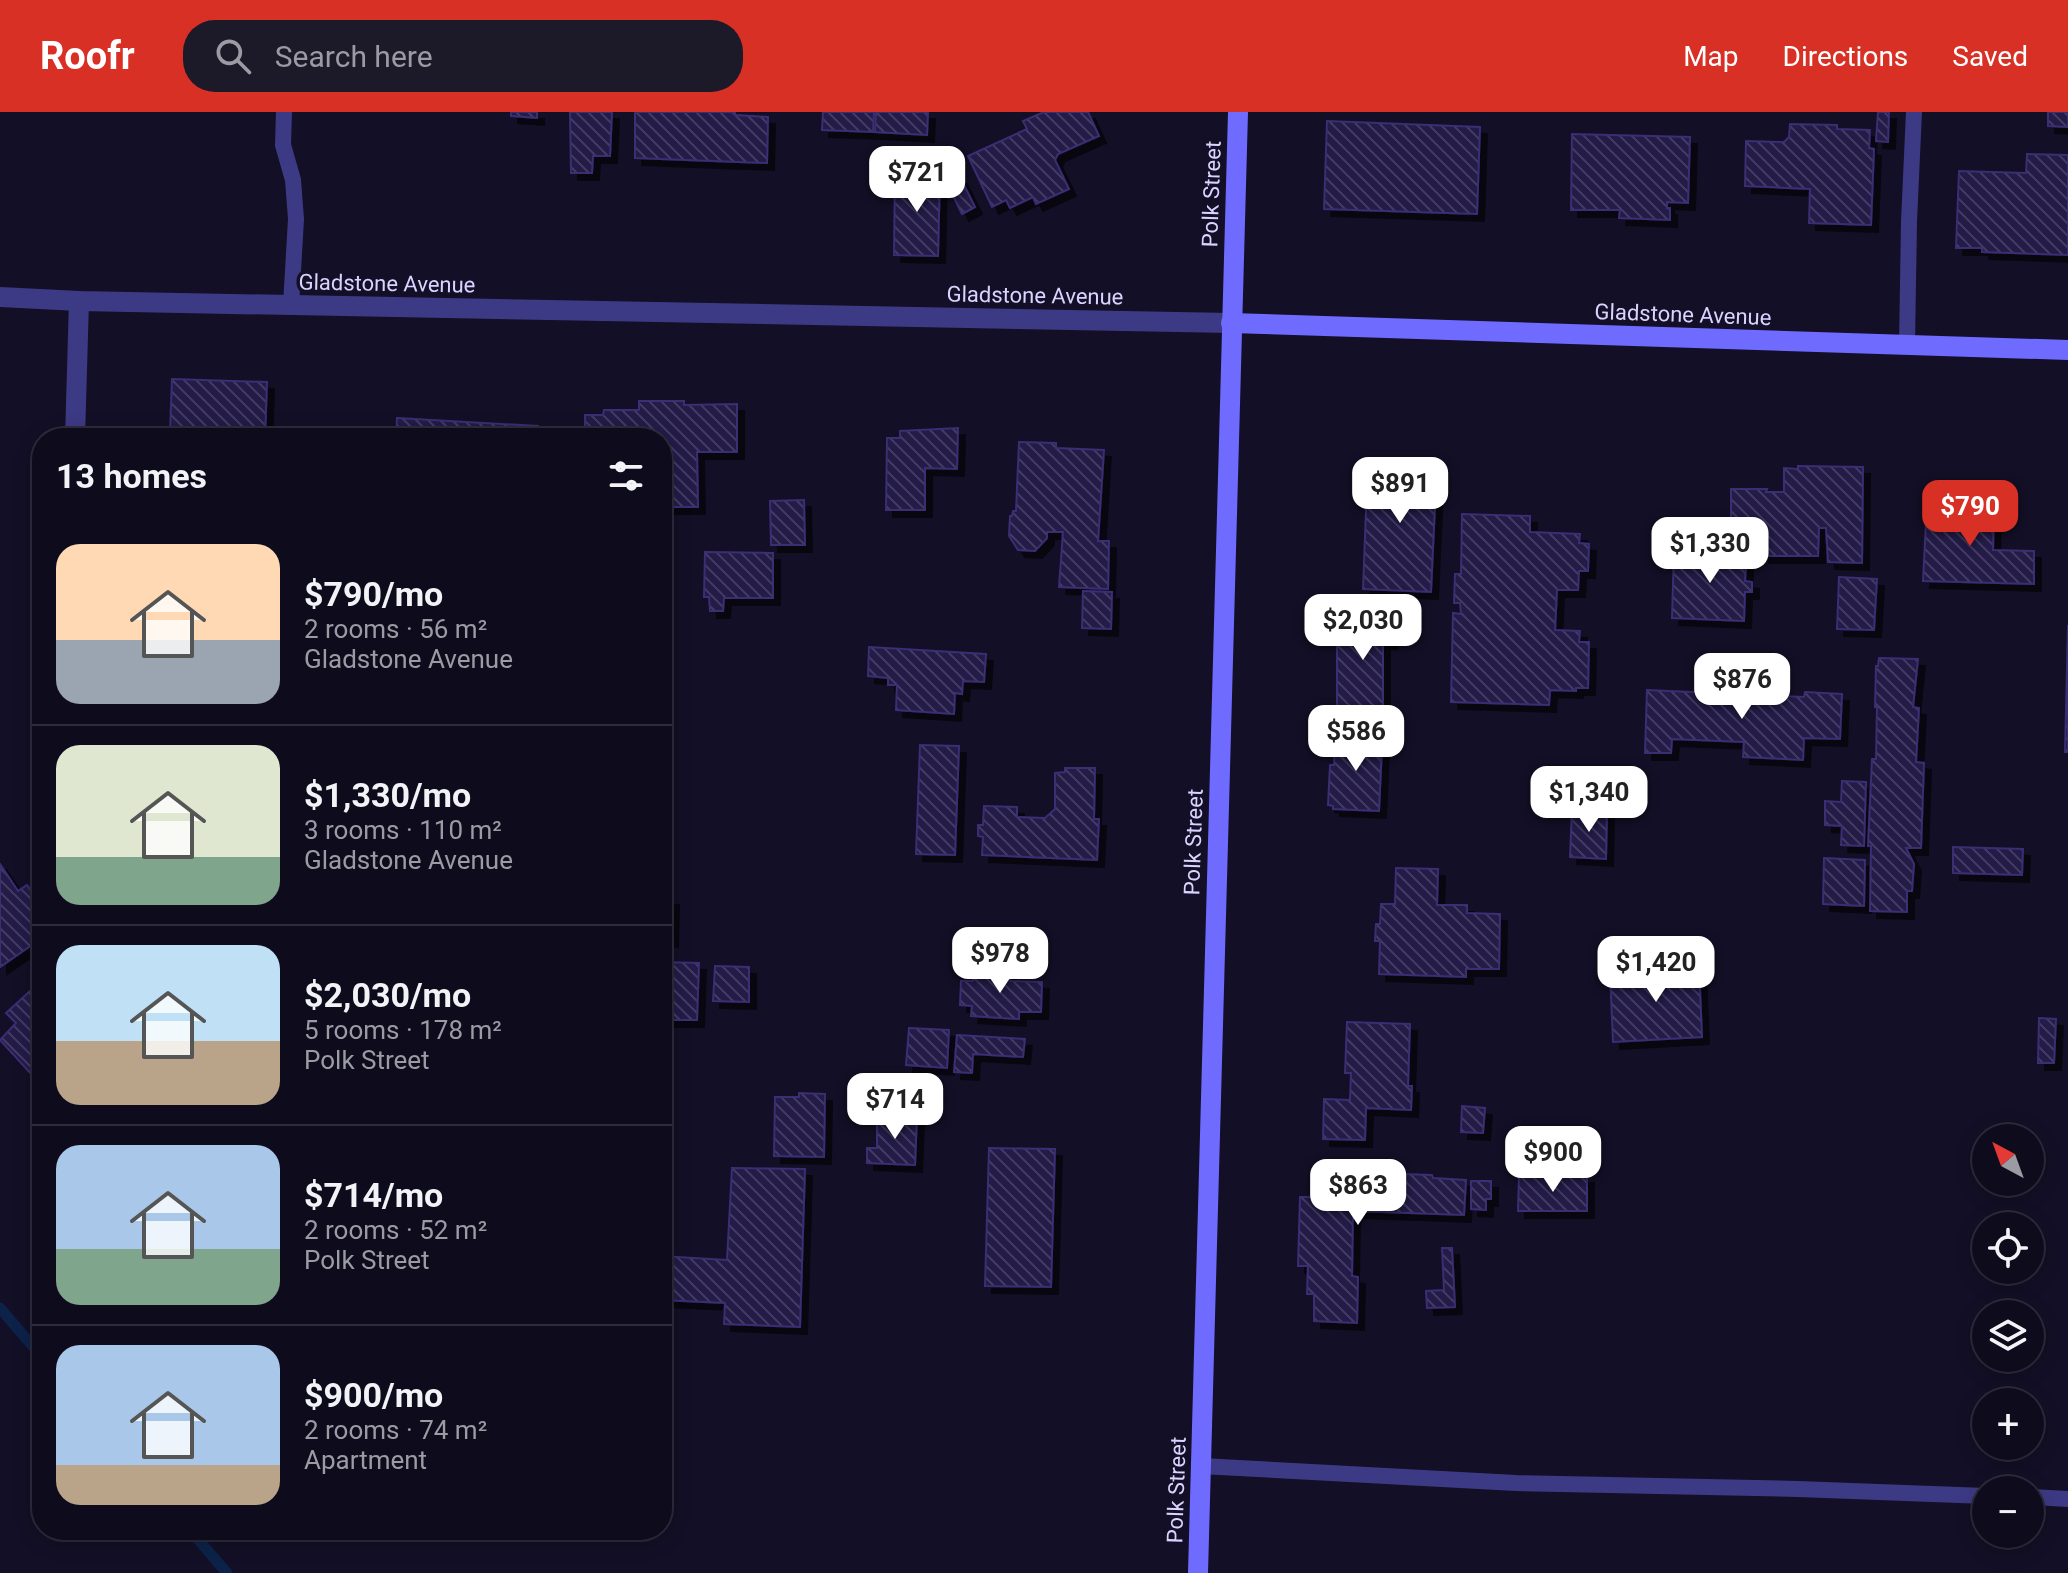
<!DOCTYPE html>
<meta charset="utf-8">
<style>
:root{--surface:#0e0b1c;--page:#1c1929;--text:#f1f3f6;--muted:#9b9ba3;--line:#2e2b3b;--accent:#d93025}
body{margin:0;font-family:Roboto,sans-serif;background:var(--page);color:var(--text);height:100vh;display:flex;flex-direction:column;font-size:30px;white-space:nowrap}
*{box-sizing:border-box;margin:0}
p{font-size:26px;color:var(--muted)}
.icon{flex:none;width:44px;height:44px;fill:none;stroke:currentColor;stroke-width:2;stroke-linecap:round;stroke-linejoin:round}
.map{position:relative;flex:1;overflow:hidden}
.sheet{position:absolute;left:32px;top:316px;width:640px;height:1112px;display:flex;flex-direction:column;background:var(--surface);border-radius:32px;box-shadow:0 4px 20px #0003,0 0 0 2px var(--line)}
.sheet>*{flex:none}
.needle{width:52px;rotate:319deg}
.buttons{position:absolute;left:1972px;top:1012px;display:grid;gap:16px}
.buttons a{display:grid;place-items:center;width:72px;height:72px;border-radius:50%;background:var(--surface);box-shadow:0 4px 20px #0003,0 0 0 2px var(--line);font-size:40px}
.price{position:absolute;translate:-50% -68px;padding:0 18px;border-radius:16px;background:#fff;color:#222;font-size:26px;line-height:52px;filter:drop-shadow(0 2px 4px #0008)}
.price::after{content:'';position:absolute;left:50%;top:48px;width:24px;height:18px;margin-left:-12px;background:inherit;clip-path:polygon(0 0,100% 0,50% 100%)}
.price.current{background:var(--accent);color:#fff}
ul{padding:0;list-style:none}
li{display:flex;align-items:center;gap:24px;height:200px;padding:0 24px}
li+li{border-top:2px solid var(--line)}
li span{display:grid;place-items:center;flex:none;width:224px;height:160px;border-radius:24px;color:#555}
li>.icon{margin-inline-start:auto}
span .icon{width:96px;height:96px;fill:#fffc;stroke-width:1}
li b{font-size:34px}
h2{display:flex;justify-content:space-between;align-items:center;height:96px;padding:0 24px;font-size:34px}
header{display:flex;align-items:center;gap:48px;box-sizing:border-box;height:112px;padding:0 40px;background:var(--accent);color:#fff}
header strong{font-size:38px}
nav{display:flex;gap:44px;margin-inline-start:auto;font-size:28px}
.search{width:560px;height:72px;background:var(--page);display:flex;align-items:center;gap:20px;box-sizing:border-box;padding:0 28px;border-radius:32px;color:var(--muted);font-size:30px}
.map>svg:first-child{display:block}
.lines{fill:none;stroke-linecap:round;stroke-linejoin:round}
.stream{stroke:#0c2248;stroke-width:11}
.building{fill:url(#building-back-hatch);stroke:#3b2d73;stroke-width:2;filter:url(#shadow)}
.lane{stroke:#3d3a85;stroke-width:16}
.street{stroke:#3d3a85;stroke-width:20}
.secondary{stroke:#6f6bff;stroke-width:20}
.labels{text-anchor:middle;stroke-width:7;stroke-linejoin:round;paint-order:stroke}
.street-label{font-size:22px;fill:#d9d4ff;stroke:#130f26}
</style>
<header>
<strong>Roofr</strong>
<div class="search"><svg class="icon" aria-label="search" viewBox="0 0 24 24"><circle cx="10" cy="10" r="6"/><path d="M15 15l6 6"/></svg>Search here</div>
<nav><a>Map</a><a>Directions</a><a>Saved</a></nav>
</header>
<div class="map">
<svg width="2068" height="1461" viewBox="0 0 2068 1461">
<defs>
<pattern id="building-back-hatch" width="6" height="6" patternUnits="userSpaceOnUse" patternTransform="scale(2)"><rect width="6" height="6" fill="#241b47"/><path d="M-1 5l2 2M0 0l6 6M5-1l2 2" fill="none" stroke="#433b63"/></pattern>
<filter id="shadow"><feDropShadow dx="7" dy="7" stdDeviation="0" flood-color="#0009"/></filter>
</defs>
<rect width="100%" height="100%" fill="#130f26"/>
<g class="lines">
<g class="stream">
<polyline points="0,1196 42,1245"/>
<polyline points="190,1418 227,1461"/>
</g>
</g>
<g class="building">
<polygon points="511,0 537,0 537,6 511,4"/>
<polygon points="570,0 612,0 610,44 593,44 592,61 571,61"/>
<polygon points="635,0 735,0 735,3 768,5 767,51 635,46"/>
<polygon points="823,0 874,0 873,20 822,18"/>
<polygon points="876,0 928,0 927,23 875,20"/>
<polygon points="1044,0 1088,0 1099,24 1058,42 1055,48 1069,77 1036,92 1033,85 1010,96 1006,88 992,95 968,44 1027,17 1023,9"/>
<polygon points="1878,0 1889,0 1888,30 1876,29"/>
<polygon points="2048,0 2068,0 2068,15 2048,14"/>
<polygon points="1327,9 1480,15 1477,102 1324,97"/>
<polygon points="1790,12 1837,13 1837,17 1870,18 1869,36 1874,37 1871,113 1809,111 1810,77 1745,74 1746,29 1784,30 1789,25"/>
<polygon points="1572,22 1690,25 1688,91 1667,90 1667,96 1670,96 1670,108 1619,106 1620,98 1571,98"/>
<polygon points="2027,42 2068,43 2068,143 1982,140 1982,136 1956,136 1959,59 2026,61"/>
<polygon points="895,60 940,61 938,144 894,143"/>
<polygon points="960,65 975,95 962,102 947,71"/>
<polygon points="172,267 267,270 265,326 178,326 179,319 170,320"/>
<polygon points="639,289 684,289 684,293 737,292 737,340 697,340 698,395 662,395 662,326 585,326 585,303 603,303 604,298 639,298"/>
<polygon points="397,306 538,314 538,326 396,326"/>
<polygon points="958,316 957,357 925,356 925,398 886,398 887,326 900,326 900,319"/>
<polygon points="1019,330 1056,331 1056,336 1104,338 1098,429 1109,429 1108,477 1059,475 1063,420 1047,420 1047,426 1035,439 1018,438 1009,424 1010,404 1012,404 1013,399 1016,399"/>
<polygon points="1368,346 1437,349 1431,480 1363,477"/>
<polygon points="1798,354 1863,355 1862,451 1828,450 1826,416 1819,416 1818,444 1762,444 1762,413 1731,413 1731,377 1767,377 1766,380 1784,380 1784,356 1798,357"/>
<polygon points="804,388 805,433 771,433 770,389"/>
<polygon points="1927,391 1994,393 1993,438 2034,439 2034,472 1923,469"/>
<polygon points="1462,402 1530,404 1530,420 1580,422 1579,431 1589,432 1588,459 1579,459 1578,478 1557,478 1555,518 1580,519 1579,530 1589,530 1588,576 1576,576 1576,579 1550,578 1549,593 1451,590 1453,501 1461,502 1460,491 1454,491 1455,462 1461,462"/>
<polygon points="1674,437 1747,440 1745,469 1752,470 1752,480 1745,480 1744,509 1672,506"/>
<polygon points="705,440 773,441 773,486 724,486 723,499 710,499 709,485 704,485"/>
<polygon points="1839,465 1877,467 1874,518 1837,517"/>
<polygon points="1083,479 1112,480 1111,517 1082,516"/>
<polygon points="1358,498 1391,498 1391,530 1383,530 1383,597 1337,597 1337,521 1354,521 1354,516 1358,515"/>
<polygon points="2068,513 2068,640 2065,640"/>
<polygon points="869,535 986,542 984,570 963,569 962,582 955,581 954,602 896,598 897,573 888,573 888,566 868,564"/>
<polygon points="1879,546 1918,547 1913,595 1919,596 1916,650 1924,651 1921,736 1906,736 1914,752 1912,779 1907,779 1907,800 1870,799 1871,734 1868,734 1872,647 1876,647 1877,595 1875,595 1876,554 1878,554"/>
<polygon points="1647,578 1804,585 1805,580 1842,582 1840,627 1804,626 1803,648 1743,645 1744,630 1672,627 1671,641 1645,641"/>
<polygon points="1335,622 1378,623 1377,634 1382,634 1379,699 1333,697 1333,694 1328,693 1330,653 1334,653"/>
<polygon points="920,633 959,634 955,743 916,742"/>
<polygon points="1065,656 1095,656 1094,707 1099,707 1097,748 982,743 983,725 978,724 978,713 983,713 984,694 1017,695 1017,705 1045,706 1055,697 1055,661 1065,660"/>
<polygon points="1842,669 1866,670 1864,734 1841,733 1842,714 1825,713 1825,689 1841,690"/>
<polygon points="1572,697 1607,698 1606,747 1570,745"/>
<polygon points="662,712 666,712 664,786 672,786 671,828 662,827"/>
<polygon points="1953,735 2023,737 2022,763 1953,761"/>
<polygon points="1824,746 1865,748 1864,794 1823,792"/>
<polygon points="0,752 18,779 27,773 42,795 42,826 0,855"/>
<polygon points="1396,756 1438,757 1437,793 1467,793 1467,801 1500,802 1499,857 1466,857 1466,865 1379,862 1380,829 1375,829 1376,812 1380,812 1381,792 1395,792"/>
<polygon points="662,850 699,851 697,908 662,908"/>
<polygon points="715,854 749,855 749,890 713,889"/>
<polygon points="1699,854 1702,925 1613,930 1610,859"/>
<polygon points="973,857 1010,859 1010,869 1042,870 1041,900 1019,900 1019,907 971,904 972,894 960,893 961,869 973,869"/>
<polygon points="42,868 42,974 0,928 16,911 6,901"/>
<polygon points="2039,906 2056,907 2054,951 2038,951"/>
<polygon points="1347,910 1410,912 1408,974 1412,974 1411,998 1366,996 1365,1028 1323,1027 1324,987 1350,988 1351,961 1345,961"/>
<polygon points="909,916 949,918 947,956 906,953"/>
<polygon points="957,923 1025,927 1023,945 973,942 972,961 954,960"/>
<polygon points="799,981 825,982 824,1045 774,1044 775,985 799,985"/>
<polygon points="1462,994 1485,996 1483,1021 1461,1020"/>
<polygon points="877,1003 917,1004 915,1053 867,1051 867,1036 877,1036"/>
<polygon points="989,1036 1055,1037 1051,1175 985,1174"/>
<polygon points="732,1056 805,1057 800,1215 724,1212 725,1191 662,1188 662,1144 727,1148"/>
<polygon points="1312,1059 1432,1063 1433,1066 1466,1068 1464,1103 1353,1099 1352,1164 1358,1165 1357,1211 1314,1209 1314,1182 1307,1182 1308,1154 1298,1154 1300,1085 1311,1085"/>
<polygon points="1519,1064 1587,1064 1587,1099 1518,1099"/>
<polygon points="1471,1069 1491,1069 1491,1087 1486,1087 1486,1098 1471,1097"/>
<polygon points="1442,1136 1452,1136 1455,1195 1427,1196 1426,1179 1444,1178"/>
</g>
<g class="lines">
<g class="lane">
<polyline points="284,0 283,33 293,68 296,107 291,193"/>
<polyline points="1907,233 1909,109 1914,0"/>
<polyline points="1201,1354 1516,1371 1798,1377 1986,1384"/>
<polyline points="2030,1385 2068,1387"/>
</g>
<g class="street">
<polyline points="0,185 79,189 1231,211"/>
<polyline points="75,326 79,189"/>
</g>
<g class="secondary">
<polyline points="1231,211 2068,238"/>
<polyline points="1198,1461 1238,0"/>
</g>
</g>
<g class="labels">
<g class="street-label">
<text transform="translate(1211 82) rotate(-88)" y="8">Polk Street</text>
<text transform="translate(387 171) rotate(1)" y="8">Gladstone Avenue</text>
<text transform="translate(1035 183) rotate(1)" y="8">Gladstone Avenue</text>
<text transform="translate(1683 202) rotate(2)" y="8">Gladstone Avenue</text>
<text transform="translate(1193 730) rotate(-88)" y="8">Polk Street</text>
<text transform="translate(1176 1378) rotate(-88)" y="8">Polk Street</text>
</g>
</g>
</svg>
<div class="buttons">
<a><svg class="needle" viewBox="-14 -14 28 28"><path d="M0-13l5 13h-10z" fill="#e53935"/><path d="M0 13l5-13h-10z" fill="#9b9ba3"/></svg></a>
<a><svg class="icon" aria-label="locate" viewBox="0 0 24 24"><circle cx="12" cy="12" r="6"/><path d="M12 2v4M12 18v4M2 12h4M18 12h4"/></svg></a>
<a><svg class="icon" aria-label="layers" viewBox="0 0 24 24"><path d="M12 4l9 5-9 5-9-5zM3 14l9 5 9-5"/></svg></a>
<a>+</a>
<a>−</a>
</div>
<b class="price" style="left:917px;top:102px">$721</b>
<b class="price" style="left:1400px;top:413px">$891</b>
<b class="price current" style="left:1970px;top:436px">$790</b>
<b class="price" style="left:1710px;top:473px">$1,330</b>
<b class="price" style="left:1363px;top:550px">$2,030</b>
<b class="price" style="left:1742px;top:609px">$876</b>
<b class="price" style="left:1356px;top:661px">$586</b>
<b class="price" style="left:1589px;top:722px">$1,340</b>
<b class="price" style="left:1000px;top:883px">$978</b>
<b class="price" style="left:1656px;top:892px">$1,420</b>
<b class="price" style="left:895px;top:1029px">$714</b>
<b class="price" style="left:1553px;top:1082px">$900</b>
<b class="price" style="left:1358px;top:1115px">$863</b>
<section class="sheet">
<h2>13 homes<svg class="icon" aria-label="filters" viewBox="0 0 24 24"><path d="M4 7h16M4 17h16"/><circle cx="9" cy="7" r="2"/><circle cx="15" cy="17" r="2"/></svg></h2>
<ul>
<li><span style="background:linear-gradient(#ffd9b3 60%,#9aa5b1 0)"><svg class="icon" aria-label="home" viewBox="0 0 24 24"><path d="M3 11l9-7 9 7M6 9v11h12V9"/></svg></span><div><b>$790/mo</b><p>2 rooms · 56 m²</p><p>Gladstone Avenue</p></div></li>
<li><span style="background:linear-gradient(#dfe7d0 70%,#7fa58c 0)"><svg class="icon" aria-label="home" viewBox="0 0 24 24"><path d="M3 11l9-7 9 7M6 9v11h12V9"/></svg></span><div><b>$1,330/mo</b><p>3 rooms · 110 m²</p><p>Gladstone Avenue</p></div></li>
<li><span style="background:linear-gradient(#bfe0f5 60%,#b9a48a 0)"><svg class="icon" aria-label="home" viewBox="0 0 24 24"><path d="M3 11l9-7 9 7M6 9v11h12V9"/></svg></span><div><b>$2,030/mo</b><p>5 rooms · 178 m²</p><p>Polk Street</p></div></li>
<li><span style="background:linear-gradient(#a9c7e8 65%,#7fa58c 0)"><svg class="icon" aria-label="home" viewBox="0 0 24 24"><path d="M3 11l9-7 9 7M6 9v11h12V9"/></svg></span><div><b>$714/mo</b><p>2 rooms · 52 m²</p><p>Polk Street</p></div></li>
<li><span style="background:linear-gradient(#a9c7e8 75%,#b9a48a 0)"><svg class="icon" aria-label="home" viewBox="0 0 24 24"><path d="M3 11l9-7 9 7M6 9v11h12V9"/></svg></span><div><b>$900/mo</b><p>2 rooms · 74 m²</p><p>Apartment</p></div></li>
</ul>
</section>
</div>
